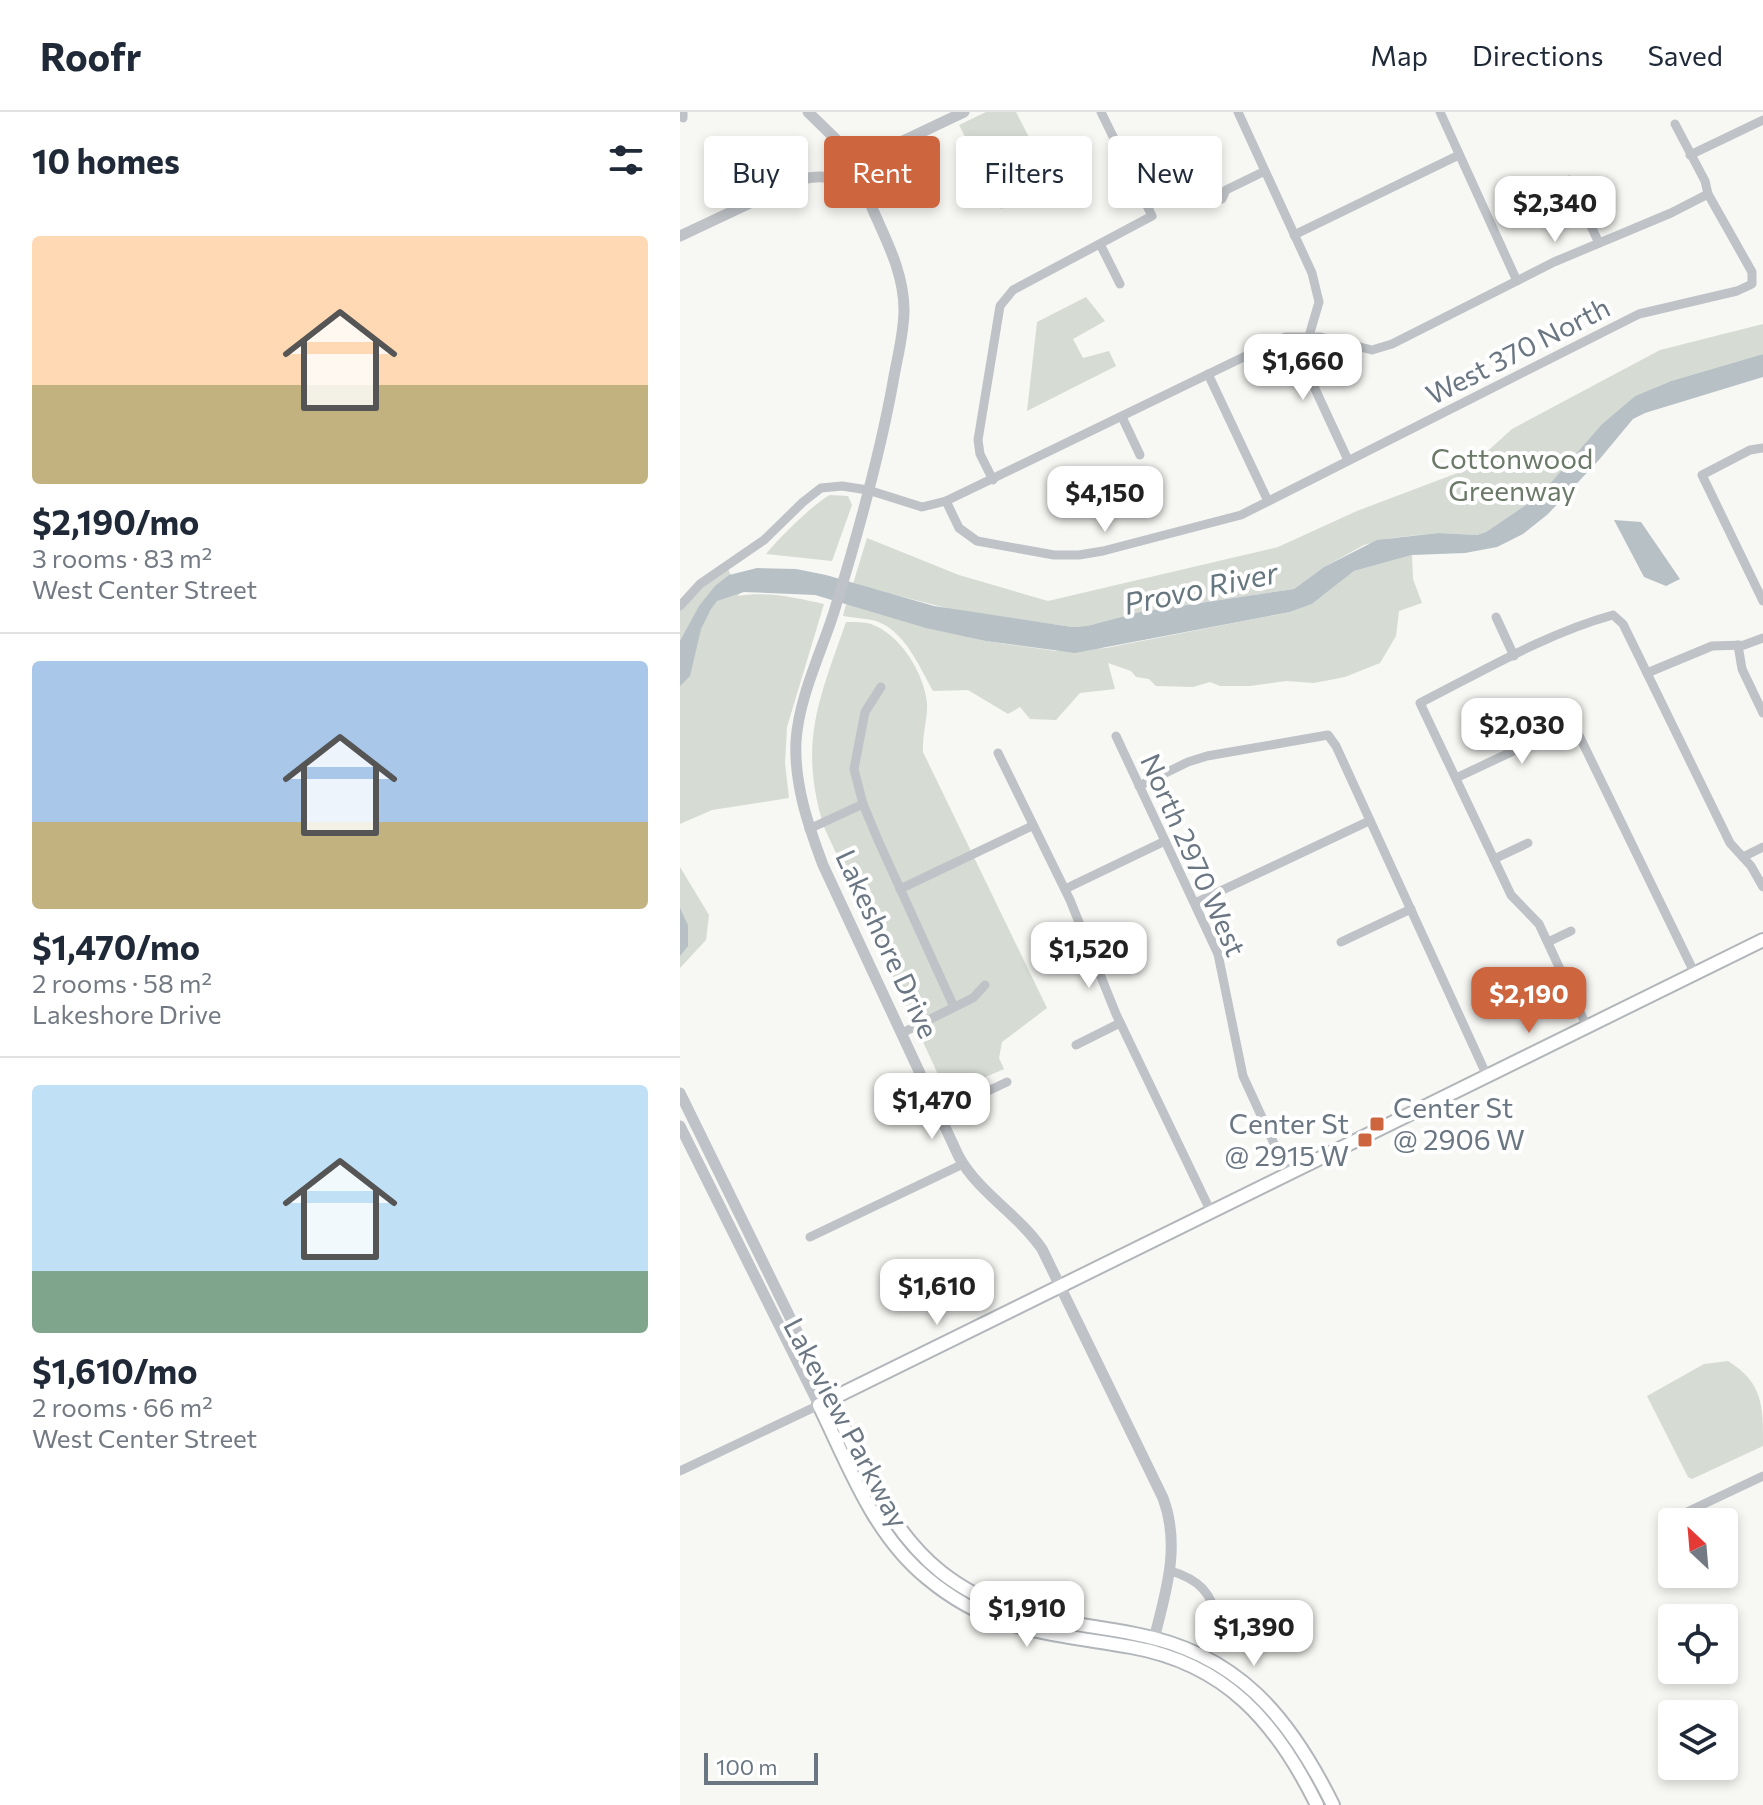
<!DOCTYPE html>
<meta charset="utf-8">
<style>
:root{--surface:#fff;--page:#f2f2f3;--text:#1f2937;--muted:#747a83;--line:#e0e1e3;--accent:#cd653e}
body{margin:0;font-family:Commissioner,sans-serif;background:var(--page);color:var(--text);height:100vh;display:flex;flex-direction:column;font-size:30px;white-space:nowrap}
*{box-sizing:border-box;margin:0}
p{font-size:26px;color:var(--muted)}
.icon{flex:none;width:44px;height:44px;fill:none;stroke:currentColor;stroke-width:2;stroke-linecap:round;stroke-linejoin:round}
.map{position:relative;flex:1;overflow:hidden}
.drawer{display:flex;flex-direction:column;background:var(--surface);width:680px}
.drawer>*{flex:none}
.guide{position:absolute;left:24px;top:24px;width:760px;height:72px;display:flex;gap:16px}
.needle{width:52px;rotate:334deg}
.fabs{position:absolute;left:978px;top:1396px;display:grid;gap:16px}
.fabs a{display:grid;place-items:center;width:80px;height:80px;border-radius:8px;background:var(--surface);box-shadow:0 4px 12px #0003;font-size:40px}
.scale{position:absolute;left:24px;bottom:20px;width:114px;box-sizing:border-box;padding-left:8px;border:4px solid #6a7682;border-top:0;font-size:22px;line-height:28px;white-space:nowrap;color:#6a7682;-webkit-text-stroke:6px #fff;paint-order:stroke}
.price{position:absolute;translate:-50% -68px;padding:0 18px;border-radius:16px;background:#fff;color:#222;font-size:26px;line-height:52px;filter:drop-shadow(0 2px 4px #0008)}
.price::after{content:'';position:absolute;left:50%;top:48px;width:24px;height:18px;margin-left:-12px;background:inherit;clip-path:polygon(0 0,100% 0,50% 100%)}
.price.on{background:var(--accent);color:#fff}
ul{padding:0;list-style:none}
li{display:grid;align-content:center;gap:16px;height:424px;padding:0 32px}
li+li{border-top:2px solid var(--line)}
li span{display:grid;place-items:center;height:248px;border-radius:8px;color:#555}
li>.icon{margin-inline-start:auto}
span .icon{width:144px;height:144px;fill:#fffc;stroke-width:1}
li b{font-size:34px}
h2{display:flex;justify-content:space-between;align-items:center;height:96px;padding:0 32px;font-size:34px}
.chip{padding:0 28px;border-radius:8px;background:var(--surface);box-shadow:0 4px 12px #0003;font-size:28px;line-height:72px}
.chip.on{background:var(--accent);color:#fff}
header{display:flex;align-items:center;gap:48px;box-sizing:border-box;height:112px;padding:0 40px;background:var(--surface);border-bottom:2px solid var(--line)}
header strong{font-size:38px}
nav{display:flex;gap:44px;margin-inline-start:auto;font-size:28px}
main{display:flex;flex:1;min-height:0}
.map>svg:first-child{display:block}
.green{fill:#d6dbd4}
.water{fill:#b7c0c5}
.lines{fill:none;stroke-linecap:round;stroke-linejoin:round}
.secondary-casing{stroke:#b2b6ba;stroke-width:16}
.minor{stroke:#bfc2c6;stroke-width:9}
.tertiary{stroke:#bfc2c6;stroke-width:11}
.secondary{stroke:#fff;stroke-width:12}
.poi-dot{fill:#cd653e;stroke:#fff;stroke-width:3}
.labels{text-anchor:middle;stroke-width:8;stroke-linejoin:round;paint-order:stroke}
.street-label{font-size:28px;fill:#6a7682;stroke:#fff}
.park-label{font-size:28px;fill:#6b7a68;stroke:#fff}
.poi-label{font-size:28px;fill:#6a7682;stroke:#fff;text-anchor:start}
.water-label{font-size:30px;font-style:italic;fill:#66767e;stroke:#fff}
</style>
<header>
<strong>Roofr</strong>
<nav><a>Map</a><a>Directions</a><a>Saved</a></nav>
</header>
<main>
<section class="drawer">
<h2>10 homes<svg class="icon" aria-label="filters" viewBox="0 0 24 24"><path d="M4 7h16M4 17h16"/><circle cx="9" cy="7" r="2"/><circle cx="15" cy="17" r="2"/></svg></h2>
<ul>
<li><span style="background:linear-gradient(#ffd9b3 60%,#c2b280 0)"><svg class="icon" aria-label="home" viewBox="0 0 24 24"><path d="M3 11l9-7 9 7M6 9v11h12V9"/></svg></span><div><b>$2,190/mo</b><p>3 rooms · 83 m²</p><p>West Center Street</p></div></li>
<li><span style="background:linear-gradient(#a9c7e8 65%,#c2b280 0)"><svg class="icon" aria-label="home" viewBox="0 0 24 24"><path d="M3 11l9-7 9 7M6 9v11h12V9"/></svg></span><div><b>$1,470/mo</b><p>2 rooms · 58 m²</p><p>Lakeshore Drive</p></div></li>
<li><span style="background:linear-gradient(#bfe0f5 75%,#7fa58c 0)"><svg class="icon" aria-label="home" viewBox="0 0 24 24"><path d="M3 11l9-7 9 7M6 9v11h12V9"/></svg></span><div><b>$1,610/mo</b><p>2 rooms · 66 m²</p><p>West Center Street</p></div></li>
</ul>
</section>
<div class="map">
<svg width="1083" height="1693" viewBox="0 0 1083 1693">
<rect width="100%" height="100%" fill="#f7f7f4"/>
<g class="green">
<polygon points="306,0 336,0 373,72 321,97 279,13"/>
<polygon points="406,185 425,209 393,227 403,246 429,239 436,254 347,299 357,210"/>
<polygon points="1083,212 1083,242 991,269 955,284 922,312 859,384 806,420 797,423 758,421 711,426 684,433 644,455 614,477 460,500 407,514 392,515 274,498 173,472 187,426 279,463 368,489 598,435 677,399 788,357 832,317 980,238"/>
<path d="M150 383 168 384 172 393 152 449 86 442C98 427 134 391 150 383Z"/>
<path d="M732 443 733 467 742 491 719 499 716 524 700 551 665 565 634 571 606 569 570 574H540L530 570 513 575 476 574 469 567 456 565 451 559 428 551 435 577 400 581 376 608 350 607 340 595 328 602 288 578 253 579C239 554 225 519 196 509 185 506 174 506 163 504L166 492 306 529 375 539 426 536 610 500 632 492 674 459Z"/>
<path d="M47 455 60 481 58 484C87 479 116 486 144 492L107 615 105 651 109 686 32 698 0 712V493Z"/>
<path d="M166 510C173 510 184 510 191 512 220 522 244 561 247 591 248 605 242 623 243 640L367 896 322 930 319 946 324 957 267 982 144 715C118 631 139 588 166 510Z"/>
<polygon points="0,755 29,803 26,828 0,856"/>
<path d="M1048 1249C1083 1271 1083 1293 1083 1334L1012 1367 1008 1365 967 1284 1024 1252Z"/>
</g>
<g class="water">
<polygon points="1083,242 1083,265 965,301 953,307 918,349 868,402 843,422 817,435 785,441 732,443 674,459 632,492 610,500 395,541 306,529 246,516 135,483 64,480 37,489 31,497 21,517 10,564 0,574 0,529 19,494 35,474 49,463 77,456 116,457 146,463 254,494 392,515 407,514 460,500 614,477 644,455 697,428 758,421 797,423 806,420 859,384 922,312 955,284 991,269"/>
<polygon points="934,408 961,410 1000,467 986,474 964,465"/>
<polygon points="0,796 8,813 8,834 0,844"/>
</g>
<g class="lines">
<defs>
<g id="secondary">
<path d="M150 1287C181 1348 206 1416 261 1460 322 1508 383 1508 455 1522 557 1541 609 1604 653 1693"/>
<path d="M637 1693C596 1610 546 1552 451 1535 372 1521 313 1521 247 1466 193 1422 169 1354 139 1293L1083 828"/>
</g>
</defs>
<use href="#secondary" class="secondary-casing"/>
<g class="minor">
<polyline points="558,0 632,161 639,190 629,224 626,250 630,266 668,348"/>
<polyline points="760,0 837,169"/>
<polyline points="3,6 3,0"/>
<polyline points="1010,43 1083,8"/>
<polyline points="889,68 919,131"/>
<polyline points="542,87 546,78 585,59"/>
<polyline points="614,123 779,43"/>
<polyline points="420,132 440,172"/>
<polyline points="528,262 588,389"/>
<polyline points="442,305 460,343"/>
<polyline points="1083,336 1070,338 1022,363 1083,489"/>
<polyline points="313,368 300,342 298,328 320,194 333,178 472,104 421,0"/>
<polyline points="266,389 279,416 297,429 374,443 399,443 423,439 561,403 959,202 1057,179 1072,172 1072,160 1028,82 1025,69 995,12"/>
<polyline points="0,494 20,472 84,428 123,390 141,376 162,374 188,378 242,395 266,389 605,225 641,225 692,238 712,232 874,150 991,101 1028,82"/>
<polyline points="816,505 834,544"/>
<polyline points="1058,533 1062,557 1083,601"/>
<polyline points="967,561 1032,534 1064,533 1083,526"/>
<polyline points="201,575 185,600 174,657 183,692 198,728 274,895"/>
<polyline points="436,624 538,842 563,964 608,1062"/>
<polyline points="318,641 390,788 436,902 531,1100"/>
<polyline points="776,666 893,611 1015,862"/>
<polyline points="459,674 508,650 527,644 648,623 656,634 807,964"/>
<polyline points="129,717 183,692"/>
<polyline points="1063,745 1083,735"/>
<polyline points="814,747 848,731"/>
<polyline points="220,777 352,714"/>
<polyline points="385,777 485,729"/>
<polyline points="515,791 689,709"/>
<polyline points="661,830 731,797"/>
<polyline points="868,830 891,819"/>
<path d="M907 915 859 812 831 783 740 591C801 560 867 521 933 503L943 512 1050 731 1071 754 1083 775"/>
<polyline points="222,921 293,886 305,873"/>
<polyline points="396,933 440,911"/>
<polyline points="259,1002 327,970"/>
<polyline points="130,1125 283,1052"/>
<polyline points="0,1359 139,1293"/>
<polyline points="990,1408 1083,1364"/>
<path d="M491 1459C518 1467 533 1481 537 1510"/>
</g>
<g class="tertiary">
<polyline points="128,0 170,41"/>
<polyline points="179,46 202,39 284,0"/>
<path d="M180 65C194 109 224 150 224 198 224 222 217 246 213 270 199 348 177 425 154 500 141 541 119 585 116 629 114 672 128 713 143 753L279 1045C300 1082 338 1102 362 1137L483 1386C502 1437 484 1485 472 1535"/>
<path d="M0 124 119 68C130 65 142 63 154 67 162 70 164 73 174 71L183 60 179 46 165 41 156 45 152 54 156 68"/>
<polyline points="0,981 150,1287"/>
<polyline points="0,1014 139,1293"/>
</g>
<use href="#secondary" class="secondary"/>
</g>
<g class="poi-dot">
<rect x="689" y="1004" width="16" height="16" rx="4"/>
<rect x="677" y="1020" width="16" height="16" rx="4"/>
</g>
<g class="labels">
<g class="street-label">
<text transform="translate(838 239) rotate(-27)" y="10">West 370 North</text>
<text transform="translate(513 743) rotate(66)" y="10">North 2970 West</text>
<text transform="translate(207 832) rotate(65)" y="10">Lakeshore Drive</text>
<text transform="translate(166 1311) rotate(62)" y="10">Lakeview Parkway</text>
</g>
<g class="park-label">
<text x="832" y="357">Cottonwood<tspan x="832" dy="32">Greenway</tspan></text>
</g>
<g class="poi-label">
<text x="713" y="1006">Center St<tspan x="713" dy="32">@ 2906 W</tspan></text>
<text x="669" y="1022" text-anchor="end">Center St<tspan x="669" dy="32">@ 2915 W</tspan></text>
</g>
<g class="water-label">
<text transform="translate(521 477) rotate(-12)" y="10">Provo River</text>
</g>
</g>
</svg>
<div class="fabs">
<a><svg class="needle" viewBox="-14 -14 28 28"><path d="M0-13l5 13h-10z" fill="#e53935"/><path d="M0 13l5-13h-10z" fill="#747a83"/></svg></a>
<a><svg class="icon" aria-label="locate" viewBox="0 0 24 24"><circle cx="12" cy="12" r="6"/><path d="M12 2v4M12 18v4M2 12h4M18 12h4"/></svg></a>
<a><svg class="icon" aria-label="layers" viewBox="0 0 24 24"><path d="M12 4l9 5-9 5-9-5zM3 14l9 5 9-5"/></svg></a>
</div>
<div class="scale">100 m</div>
<b class="price" style="left:875px;top:132px">$2,340</b>
<b class="price" style="left:623px;top:290px">$1,660</b>
<b class="price" style="left:425px;top:422px">$4,150</b>
<b class="price" style="left:842px;top:654px">$2,030</b>
<b class="price" style="left:409px;top:878px">$1,520</b>
<b class="price on" style="left:849px;top:923px">$2,190</b>
<b class="price" style="left:252px;top:1029px">$1,470</b>
<b class="price" style="left:257px;top:1215px">$1,610</b>
<b class="price" style="left:347px;top:1537px">$1,910</b>
<b class="price" style="left:574px;top:1556px">$1,390</b>
<div class="guide">
<a class="chip">Buy</a>
<a class="chip on">Rent</a>
<a class="chip">Filters</a>
<a class="chip">New</a>
</div>
</div>
</main>
